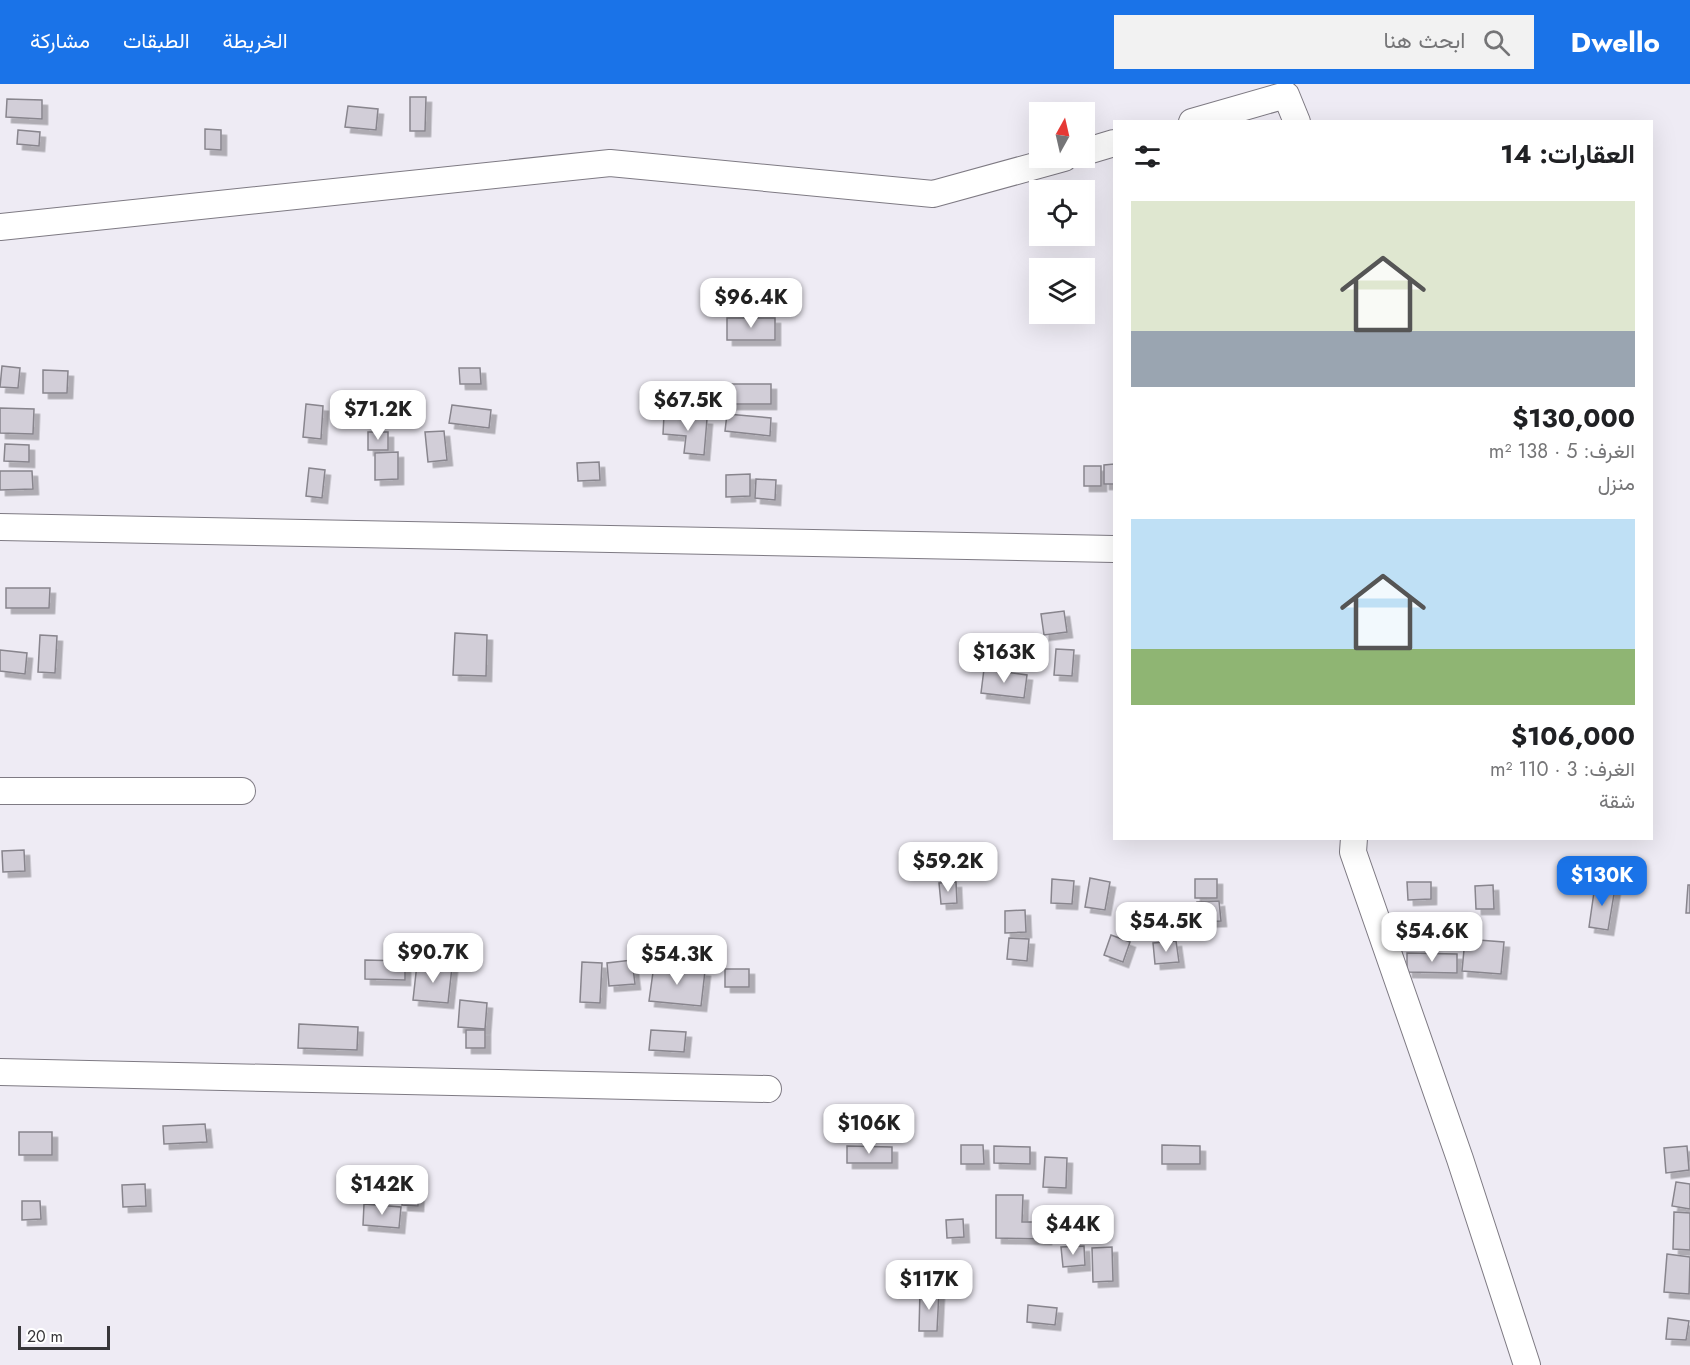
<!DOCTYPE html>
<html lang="ar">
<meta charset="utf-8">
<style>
:root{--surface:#fff;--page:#f2f2f2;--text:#202124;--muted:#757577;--accent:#1a73e8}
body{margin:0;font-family:Jost,Vazirmatn,sans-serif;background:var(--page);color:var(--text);direction:rtl;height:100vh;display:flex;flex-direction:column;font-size:22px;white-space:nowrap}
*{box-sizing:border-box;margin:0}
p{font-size:20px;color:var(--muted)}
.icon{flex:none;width:33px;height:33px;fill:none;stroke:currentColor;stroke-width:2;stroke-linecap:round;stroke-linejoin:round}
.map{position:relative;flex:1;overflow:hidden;direction:ltr}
.panel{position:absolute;left:1113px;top:36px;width:540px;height:720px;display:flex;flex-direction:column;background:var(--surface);border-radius:0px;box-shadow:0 6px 24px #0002;direction:rtl}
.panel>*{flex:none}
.needle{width:39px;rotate:8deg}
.tools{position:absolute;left:1029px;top:18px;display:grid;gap:12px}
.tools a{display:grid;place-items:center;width:66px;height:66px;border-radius:0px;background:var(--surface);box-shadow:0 6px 24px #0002;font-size:30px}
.scale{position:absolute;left:18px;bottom:15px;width:92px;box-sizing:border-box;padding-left:6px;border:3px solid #373639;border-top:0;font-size:16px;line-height:21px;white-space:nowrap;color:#373639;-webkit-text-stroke:4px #fff;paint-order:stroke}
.price{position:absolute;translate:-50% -51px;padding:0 14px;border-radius:12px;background:#fff;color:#222;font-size:20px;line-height:39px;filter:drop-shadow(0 2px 3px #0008)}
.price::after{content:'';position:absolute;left:50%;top:36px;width:18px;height:14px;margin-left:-9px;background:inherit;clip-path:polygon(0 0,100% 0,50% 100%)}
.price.current{background:var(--accent);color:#fff}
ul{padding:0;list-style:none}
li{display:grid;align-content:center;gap:12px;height:318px;padding:0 18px}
li span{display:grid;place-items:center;height:186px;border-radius:0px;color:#555}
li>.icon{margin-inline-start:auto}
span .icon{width:108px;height:108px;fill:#fffc;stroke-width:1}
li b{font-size:26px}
h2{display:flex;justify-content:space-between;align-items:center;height:72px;padding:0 18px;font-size:26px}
header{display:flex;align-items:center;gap:36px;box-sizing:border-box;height:84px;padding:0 30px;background:var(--accent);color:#fff}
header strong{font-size:28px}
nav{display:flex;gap:33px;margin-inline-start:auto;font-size:21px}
.search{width:420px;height:54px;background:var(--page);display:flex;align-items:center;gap:15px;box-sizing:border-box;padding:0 21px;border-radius:0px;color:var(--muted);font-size:22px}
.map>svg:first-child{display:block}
.building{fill:#d2ced8;stroke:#88858d;stroke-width:1.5;filter:url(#shadow)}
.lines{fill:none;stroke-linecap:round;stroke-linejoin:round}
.minor-casing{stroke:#7e7a83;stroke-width:28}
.minor{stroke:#fff;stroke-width:26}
</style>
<header>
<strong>Dwello</strong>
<div class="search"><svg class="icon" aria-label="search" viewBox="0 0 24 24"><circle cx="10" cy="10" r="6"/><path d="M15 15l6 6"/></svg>ابحث هنا</div>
<nav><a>الخريطة</a><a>الطبقات</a><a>مشاركة</a></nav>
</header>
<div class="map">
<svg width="1690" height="1281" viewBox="0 0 1690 1281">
<defs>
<filter id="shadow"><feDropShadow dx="5.5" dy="5.5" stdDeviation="0" flood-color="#0004"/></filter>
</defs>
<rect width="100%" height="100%" fill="#eeebf4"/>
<g class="building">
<polygon points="410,13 426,13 425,47 410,47"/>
<polygon points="7,15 42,16 42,35 6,33"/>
<polygon points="348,22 378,25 376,46 345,43"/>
<polygon points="205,45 221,46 221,66 205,65"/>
<polygon points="18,46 40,48 39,62 17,60"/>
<rect x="727" y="234" width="48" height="22"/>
<polygon points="2,282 20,284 18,304 0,303"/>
<polygon points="459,284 480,284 481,300 460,300"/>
<polygon points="43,286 68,287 67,309 43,309"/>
<rect x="731" y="300" width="40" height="20"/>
<polygon points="306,320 323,322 321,355 303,353"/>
<polygon points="452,321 491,326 489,344 449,339"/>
<polygon points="0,324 34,325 33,350 0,349"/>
<polygon points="727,330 771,334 770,352 725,347"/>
<polygon points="664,331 707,335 704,371 684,369 686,352 663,350"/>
<polygon points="444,347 447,376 428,378 425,348"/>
<rect x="368" y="348" width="20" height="18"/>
<polygon points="5,360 29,361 29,378 4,377"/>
<polygon points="398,368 398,395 375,396 375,369"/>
<polygon points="599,378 600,396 578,397 577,379"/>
<polygon points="1114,380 1114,400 1104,400 1104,381"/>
<rect x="1084" y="382" width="17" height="20"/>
<polygon points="309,384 325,386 322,414 306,412"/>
<polygon points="0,387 32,387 33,405 0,406"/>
<polygon points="750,390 750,412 726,413 726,391"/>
<polygon points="756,395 776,396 775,416 755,414"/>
<polygon points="6,504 50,504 49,524 6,524"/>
<polygon points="1064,527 1067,548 1044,551 1041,530"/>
<polygon points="455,549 487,551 486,592 453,591"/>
<polygon points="40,551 57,552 55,589 38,588"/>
<polygon points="1056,565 1074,566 1072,592 1054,591"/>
<polygon points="0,566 27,569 25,590 0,587"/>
<polygon points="984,585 1027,591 1024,614 981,609"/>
<polygon points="24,766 25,787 3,788 2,767"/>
<polygon points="1090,794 1110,798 1105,826 1085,823"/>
<polygon points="1052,795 1074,797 1072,820 1051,819"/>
<rect x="1195" y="795" width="22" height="19"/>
<polygon points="956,798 957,819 941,820 939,799"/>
<polygon points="1407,798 1431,798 1431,815 1408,816"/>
<polygon points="1493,801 1494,825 1476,825 1475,802"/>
<polygon points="1595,801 1615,804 1608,846 1589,843"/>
<polygon points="1688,801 1690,801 1690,829 1686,829"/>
<polygon points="1219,817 1221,837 1199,838 1197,818"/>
<polygon points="1025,826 1026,848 1005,849 1005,827"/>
<polygon points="1111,851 1130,858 1123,878 1104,871"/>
<polygon points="1009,854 1029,855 1027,877 1007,875"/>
<polygon points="1465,855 1504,858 1501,890 1462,887"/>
<polygon points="1176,857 1179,878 1155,880 1153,859"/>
<polygon points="1407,869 1457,870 1457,889 1407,888"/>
<polygon points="365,876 405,877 405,896 365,895"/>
<polygon points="632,876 635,900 609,902 607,879"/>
<polygon points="582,878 602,879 600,919 580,918"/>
<polygon points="417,880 452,883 448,919 413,916"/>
<polygon points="654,881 705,887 701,922 649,917"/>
<rect x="725" y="885" width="24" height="18"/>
<polygon points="460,916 487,919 485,945 458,943"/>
<polygon points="299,940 358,943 357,966 298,964"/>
<rect x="466" y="946" width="19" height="18"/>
<polygon points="651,946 686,948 684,968 649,966"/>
<polygon points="205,1040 207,1058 164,1060 163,1042"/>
<rect x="19" y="1048" width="33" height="23"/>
<polygon points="961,1061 983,1061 984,1080 961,1080"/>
<polygon points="1162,1061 1200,1062 1200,1080 1162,1080"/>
<polygon points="847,1062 892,1063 892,1079 847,1079"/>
<polygon points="994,1062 1030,1063 1030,1080 994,1079"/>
<polygon points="1687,1062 1689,1086 1666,1089 1664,1064"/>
<polygon points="1045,1073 1067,1074 1066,1104 1043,1103"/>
<polygon points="1676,1098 1690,1100 1690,1125 1672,1122"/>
<polygon points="145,1100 146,1122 123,1123 122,1101"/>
<polygon points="403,1102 419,1103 418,1122 402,1121"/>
<polygon points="996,1111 1023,1111 1022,1138 1047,1138 1046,1155 996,1154"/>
<polygon points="22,1117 40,1117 41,1135 22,1136"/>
<polygon points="364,1120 401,1123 399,1144 363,1141"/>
<polygon points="1674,1128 1690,1129 1690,1166 1673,1165"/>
<polygon points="963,1135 964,1153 947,1154 946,1136"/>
<polygon points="1084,1162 1085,1181 1063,1183 1061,1163"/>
<polygon points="1112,1163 1113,1197 1093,1198 1092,1164"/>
<polygon points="1667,1170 1690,1173 1689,1210 1664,1208"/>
<polygon points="920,1206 939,1207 937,1247 919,1247"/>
<polygon points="1028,1221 1057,1224 1055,1241 1027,1238"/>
<polygon points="1668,1234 1689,1237 1686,1256 1666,1255"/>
</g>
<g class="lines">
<defs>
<g id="minor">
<polyline points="1192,38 1286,11 1297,38"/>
<polyline points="1084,68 1114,59"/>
<polyline points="0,143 610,79 933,110 1064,74"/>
<polyline points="0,443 1114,465"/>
<polyline points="0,707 242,707"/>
<polyline points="1354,754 1353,768 1460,1075 1527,1281"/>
<polyline points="0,988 768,1005"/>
</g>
</defs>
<use href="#minor" class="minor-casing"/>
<use href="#minor" class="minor"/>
</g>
</svg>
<div class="tools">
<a><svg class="needle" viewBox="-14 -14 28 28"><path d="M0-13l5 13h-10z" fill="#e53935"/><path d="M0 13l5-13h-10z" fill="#757577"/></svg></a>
<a><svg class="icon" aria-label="locate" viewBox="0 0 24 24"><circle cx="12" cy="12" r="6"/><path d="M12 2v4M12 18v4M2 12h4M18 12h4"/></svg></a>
<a><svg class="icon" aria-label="layers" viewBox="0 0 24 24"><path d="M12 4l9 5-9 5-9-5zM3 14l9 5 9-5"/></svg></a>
</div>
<div class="scale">20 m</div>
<b class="price" style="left:751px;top:245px">$96.4K</b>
<b class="price" style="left:688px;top:348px">$67.5K</b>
<b class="price" style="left:378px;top:357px">$71.2K</b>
<b class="price" style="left:1004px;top:600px">$163K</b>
<b class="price" style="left:948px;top:809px">$59.2K</b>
<b class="price current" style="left:1602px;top:823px">$130K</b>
<b class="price" style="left:1166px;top:869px">$54.5K</b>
<b class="price" style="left:1432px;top:879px">$54.6K</b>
<b class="price" style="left:433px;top:900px">$90.7K</b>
<b class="price" style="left:677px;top:902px">$54.3K</b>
<b class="price" style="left:869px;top:1071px">$106K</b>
<b class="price" style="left:382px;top:1132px">$142K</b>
<b class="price" style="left:1073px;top:1172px">$44K</b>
<b class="price" style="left:929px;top:1227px">$117K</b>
<section class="panel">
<h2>العقارات: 14<svg class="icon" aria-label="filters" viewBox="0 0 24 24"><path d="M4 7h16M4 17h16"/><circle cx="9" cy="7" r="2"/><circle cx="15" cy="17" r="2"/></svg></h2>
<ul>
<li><span style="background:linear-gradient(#dfe7d0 70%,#9aa5b1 0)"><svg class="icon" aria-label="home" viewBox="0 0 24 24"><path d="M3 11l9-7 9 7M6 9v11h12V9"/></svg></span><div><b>$130,000</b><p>الغرف: 5 · 138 m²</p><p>منزل</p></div></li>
<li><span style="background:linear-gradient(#bfe0f5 70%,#8fb573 0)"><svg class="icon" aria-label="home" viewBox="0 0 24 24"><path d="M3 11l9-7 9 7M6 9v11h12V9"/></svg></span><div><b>$106,000</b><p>الغرف: 3 · 110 m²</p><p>شقة</p></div></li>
</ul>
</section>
</div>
